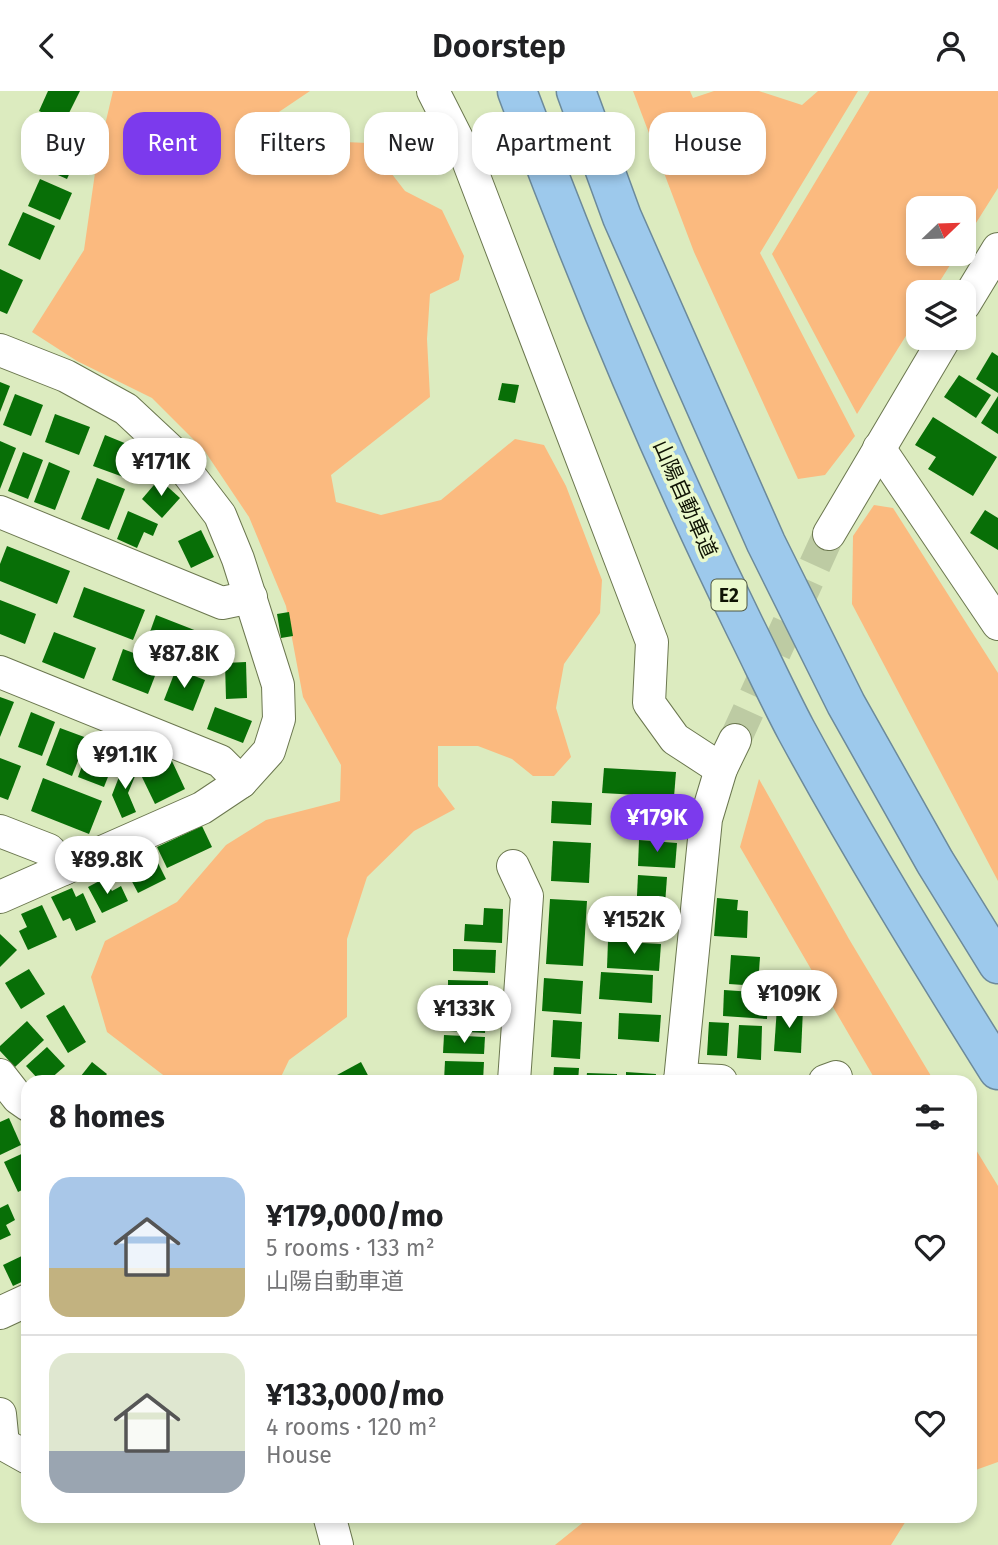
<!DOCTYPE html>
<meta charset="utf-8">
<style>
:root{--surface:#fff;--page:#f6f6f6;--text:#202124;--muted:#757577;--line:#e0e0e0;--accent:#7c3aed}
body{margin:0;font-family:"Fira Sans","Noto Sans JP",sans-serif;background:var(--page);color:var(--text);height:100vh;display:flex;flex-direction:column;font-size:26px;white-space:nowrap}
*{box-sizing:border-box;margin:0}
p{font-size:23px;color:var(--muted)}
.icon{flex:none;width:38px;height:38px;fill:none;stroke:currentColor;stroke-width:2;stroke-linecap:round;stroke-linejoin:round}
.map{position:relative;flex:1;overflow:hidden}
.details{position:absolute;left:21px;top:984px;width:956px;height:448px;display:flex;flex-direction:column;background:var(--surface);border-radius:21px;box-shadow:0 4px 10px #0003}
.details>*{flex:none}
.hud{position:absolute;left:21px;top:21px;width:957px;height:63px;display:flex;gap:14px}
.needle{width:46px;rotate:67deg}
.fabs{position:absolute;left:906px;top:105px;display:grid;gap:14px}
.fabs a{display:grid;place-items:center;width:70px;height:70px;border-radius:14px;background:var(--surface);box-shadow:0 4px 10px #0003;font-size:35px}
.price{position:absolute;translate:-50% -60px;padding:0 16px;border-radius:24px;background:#fff;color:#222;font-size:23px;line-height:46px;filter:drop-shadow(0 2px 4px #0008)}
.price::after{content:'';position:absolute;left:50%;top:42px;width:21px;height:16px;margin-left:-10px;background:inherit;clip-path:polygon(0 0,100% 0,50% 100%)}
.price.on{background:var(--accent);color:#fff}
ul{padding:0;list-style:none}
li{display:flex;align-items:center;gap:21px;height:175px;padding:0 28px}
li+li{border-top:2px solid var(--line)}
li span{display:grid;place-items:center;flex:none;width:196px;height:140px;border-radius:21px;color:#555}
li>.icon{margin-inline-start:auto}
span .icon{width:84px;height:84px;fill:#fffc;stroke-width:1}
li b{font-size:30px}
h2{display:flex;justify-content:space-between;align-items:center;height:84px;padding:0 28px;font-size:30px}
.pill{padding:0 24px;border-radius:21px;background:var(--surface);box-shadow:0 4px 10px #0003;font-size:24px;line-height:63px}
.pill.on{background:var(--accent);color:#fff}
header{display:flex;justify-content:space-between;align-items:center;height:91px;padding:0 28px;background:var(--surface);font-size:32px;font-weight:600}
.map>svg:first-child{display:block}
.green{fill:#fbba7f}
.building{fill:#086f07}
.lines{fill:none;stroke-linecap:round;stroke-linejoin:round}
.minor-tunnel{stroke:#bdcba3;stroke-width:32;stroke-dasharray:32 16;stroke-linecap:butt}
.minor-casing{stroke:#6b774f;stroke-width:34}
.motorway-casing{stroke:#6c8a9b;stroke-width:41}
.minor{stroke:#fff;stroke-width:32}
.motorway{stroke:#9dc9ec;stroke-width:38}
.labels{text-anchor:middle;stroke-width:7;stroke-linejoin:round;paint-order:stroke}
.shield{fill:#eaf9cc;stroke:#515941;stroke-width:2}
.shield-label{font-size:19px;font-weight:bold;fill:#101405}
.street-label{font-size:21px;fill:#101405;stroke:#eaf9cc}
</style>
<header><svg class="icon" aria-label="back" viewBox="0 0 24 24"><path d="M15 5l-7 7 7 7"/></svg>Doorstep<svg class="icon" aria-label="person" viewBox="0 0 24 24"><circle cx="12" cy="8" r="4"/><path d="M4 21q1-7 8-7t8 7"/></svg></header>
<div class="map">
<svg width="998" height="1454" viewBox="0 0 998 1454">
<rect width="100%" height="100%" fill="#dcebbf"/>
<g class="green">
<polygon points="113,0 310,0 267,29 274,56 321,50 368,52 405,100 442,119 464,165 459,189 430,203 427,248 430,306 331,384 336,411 381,424 441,409 515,348 544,354 566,395 602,489 600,522 564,573 556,617 571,666 554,685 533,685 512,668 478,655 438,655 438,695 455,718 414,740 367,786 347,848 347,926 289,969 279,990 171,990 107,941 91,886 105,850 177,811 226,754 266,729 340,710 341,674 303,606 286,515 249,426 204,359 152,307 77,270 32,241 84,159 97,68"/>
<polygon points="633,0 690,0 693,7 714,0 759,0 802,14 818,0 858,0 760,162 855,345 825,384 798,388 694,161"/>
<polygon points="870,0 998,0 998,97 964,151 964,117 919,117 919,163 957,163 933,201 919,201 919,224 857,323 772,163"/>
<polygon points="874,414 893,417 998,582 998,790 852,513 853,445"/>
<polygon points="759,688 849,848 934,990 876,990 740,756"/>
<polygon points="970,1049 998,1095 998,1371 970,1381"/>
<polygon points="591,1425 591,1424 909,1425 891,1454 555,1454"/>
</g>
<g class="building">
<polygon points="48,0 80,0 64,32 39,20"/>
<polygon points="55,46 81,57 67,88 42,77"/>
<polygon points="40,88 72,102 60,129 28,115"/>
<polygon points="23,121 55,135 40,169 8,154"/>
<polygon points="0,178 23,189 7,223 0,220"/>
<polygon points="992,261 998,265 998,302 976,288"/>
<polygon points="959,284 991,304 976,327 944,306"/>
<polygon points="0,291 10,295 0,321"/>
<polygon points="502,292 519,294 515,312 498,309"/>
<polygon points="15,303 43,314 31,345 3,334"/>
<polygon points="998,305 998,343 981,332"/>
<polygon points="55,323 90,336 79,364 45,351"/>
<polygon points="933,326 997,366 973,405 928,378 936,366 915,354"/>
<polygon points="105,344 127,353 124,360 134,364 126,387 93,375"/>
<polygon points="0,350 16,357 0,398"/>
<polygon points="23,361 43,369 28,408 8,400"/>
<polygon points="49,371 70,380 55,419 34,411"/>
<polygon points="97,387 125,398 109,439 81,428"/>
<polygon points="159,388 180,407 162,427 142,408"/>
<polygon points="985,419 998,427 998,459 970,442"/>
<polygon points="128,420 158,433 153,445 144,441 137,457 117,448"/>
<polygon points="201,439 214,466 191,477 178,450"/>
<polygon points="7,455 70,480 57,513 0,490 0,473"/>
<polygon points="84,496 145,519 133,549 73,526"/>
<polygon points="0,509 36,523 25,553 0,543"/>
<polygon points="289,521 293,545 281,547 277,523"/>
<polygon points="156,524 225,551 213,581 145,555"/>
<polygon points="54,541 96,557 84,588 42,571"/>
<polygon points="123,558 160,572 148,603 112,589"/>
<polygon points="246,571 247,607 226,608 225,572"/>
<polygon points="176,578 205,589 193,620 164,609"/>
<polygon points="0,606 14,611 0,646"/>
<polygon points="215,616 252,630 243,652 207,638"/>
<polygon points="31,621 55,631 42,665 18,656"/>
<polygon points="60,637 87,647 72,685 46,674"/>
<polygon points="90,653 117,663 104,696 78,686"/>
<polygon points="0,667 21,675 8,709 0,706"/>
<polygon points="171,668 185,698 155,713 140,682"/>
<polygon points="124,673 138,678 128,702 136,721 122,727 112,704"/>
<polygon points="604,677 676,681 674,706 602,702"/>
<polygon points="43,687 102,710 89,743 31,720"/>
<polygon points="552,710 592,712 591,734 551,732"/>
<polygon points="634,710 679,713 677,736 632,733"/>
<polygon points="202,735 212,756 167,777 157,756"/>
<polygon points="639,749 677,752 675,777 638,775"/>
<polygon points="553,750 591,752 589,792 551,790"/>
<polygon points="153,762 166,788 138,802 128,783 136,779 133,771"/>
<polygon points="638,784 667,786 664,827 636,825"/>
<polygon points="105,787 112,800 121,795 128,810 102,822 88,796"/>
<polygon points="72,797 76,806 83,802 96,831 76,840 70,827 63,830 51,806"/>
<polygon points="717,807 738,809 737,819 748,820 747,847 714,845"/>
<polygon points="550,808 587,810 583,875 546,873"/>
<polygon points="42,814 57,846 28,859 19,840 27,836 21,823"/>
<polygon points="484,817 503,818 502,852 464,850 465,833 483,834"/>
<polygon points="0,843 17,859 0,876"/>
<polygon points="608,850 661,853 659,880 607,877"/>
<polygon points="453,858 496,859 495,882 453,880"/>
<polygon points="731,864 760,866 758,895 729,893"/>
<polygon points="29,878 45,903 21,918 5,892"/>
<polygon points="601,881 653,884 652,912 599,908"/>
<polygon points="544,887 583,890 581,923 542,920"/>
<polygon points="448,889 488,890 488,915 448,914"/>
<polygon points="724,899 768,902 767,928 723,925"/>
<polygon points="64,914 86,951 68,962 46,925"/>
<polygon points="777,916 803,918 801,962 774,960"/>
<polygon points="449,920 486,922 485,942 449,940"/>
<polygon points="619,922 661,924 659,951 618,948"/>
<polygon points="553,929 582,931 580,968 551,966"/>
<polygon points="27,930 44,949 15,976 0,960 0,955"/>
<polygon points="709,931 729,932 727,965 707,964"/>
<polygon points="739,934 762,935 761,969 737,967"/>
<polygon points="444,944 485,946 484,963 443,962"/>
<polygon points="47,956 65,975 48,990 40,990 26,975"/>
<polygon points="445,970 484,971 483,990 444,990"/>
<polygon points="92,971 107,983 101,990 77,990"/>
<polygon points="361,971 371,990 341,990 337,984"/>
<polygon points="554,976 579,977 578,990 553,990"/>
<polygon points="626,981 656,983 655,990 626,990"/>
<polygon points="587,982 617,983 617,990 586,990"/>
<polygon points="9,1027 21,1054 0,1064 0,1031"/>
<polygon points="28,1060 28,1096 18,1101 4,1071"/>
<polygon points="8,1113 15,1129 6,1134 11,1144 0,1149 0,1117"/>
<polygon points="28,1162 28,1188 13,1195 3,1174"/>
</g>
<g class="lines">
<polyline class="minor-tunnel" points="735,649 829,443"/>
<defs>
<g id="minor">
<polyline points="433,0 467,67 652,551 649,612 675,648 721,678"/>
<polyline points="964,214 998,158"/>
<polyline points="0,259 66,285 126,318 171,360 220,424 238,468 278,594 279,628 269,660 241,691 202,717 0,806"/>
<polyline points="879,357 998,533"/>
<polyline points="0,421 222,512 251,506"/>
<polyline points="829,443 945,247"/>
<polyline points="0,581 220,670 241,691"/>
<polyline points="0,740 49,759 64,778"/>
<polyline points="513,775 527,805 514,990"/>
<polyline points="0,984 18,1007 28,1014"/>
<polyline points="680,988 721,990"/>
<polyline points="680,990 706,728 721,678 735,649"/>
<polyline points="825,990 836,986"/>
<polyline points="0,1222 28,1209"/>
<polyline points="0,1323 3,1353 28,1367"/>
<polyline points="329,1424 337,1454"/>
</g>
<g id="motorway">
<path d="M517 0C585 182 659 361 745 536 762 570 778 605 796 639 859 755 928 867 998 979"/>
<polyline points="576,0 622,126 766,452 846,613 935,771 998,873"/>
</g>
</defs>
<use href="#minor" class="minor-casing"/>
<use href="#motorway" class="motorway-casing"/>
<use href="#minor" class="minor"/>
<use href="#motorway" class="motorway"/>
</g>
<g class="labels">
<rect class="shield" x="711.5" y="488.5" width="35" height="31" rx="5"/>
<g class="shield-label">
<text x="729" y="511">E2</text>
</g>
<g class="street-label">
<text transform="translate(685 408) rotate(66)" y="7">山陽自動車道</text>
</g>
</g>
</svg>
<div class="fabs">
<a><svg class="needle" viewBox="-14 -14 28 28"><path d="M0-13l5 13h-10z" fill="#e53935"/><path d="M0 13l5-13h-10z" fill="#757577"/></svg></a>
<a><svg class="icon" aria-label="layers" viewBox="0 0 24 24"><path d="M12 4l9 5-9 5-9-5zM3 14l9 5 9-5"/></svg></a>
</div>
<b class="price" style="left:161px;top:407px">¥171K</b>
<b class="price" style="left:184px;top:599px">¥87.8K</b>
<b class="price" style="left:125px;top:700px">¥91.1K</b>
<b class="price on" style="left:657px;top:763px">¥179K</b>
<b class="price" style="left:107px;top:805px">¥89.8K</b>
<b class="price" style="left:634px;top:865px">¥152K</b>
<b class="price" style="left:789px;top:939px">¥109K</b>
<b class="price" style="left:464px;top:954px">¥133K</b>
<div class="hud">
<a class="pill">Buy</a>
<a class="pill on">Rent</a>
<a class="pill">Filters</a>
<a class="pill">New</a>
<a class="pill">Apartment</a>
<a class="pill">House</a>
</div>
<section class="details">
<h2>8 homes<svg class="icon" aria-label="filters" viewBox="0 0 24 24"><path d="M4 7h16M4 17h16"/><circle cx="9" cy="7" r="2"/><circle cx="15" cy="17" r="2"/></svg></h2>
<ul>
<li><span style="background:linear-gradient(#a9c7e8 65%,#c2b280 0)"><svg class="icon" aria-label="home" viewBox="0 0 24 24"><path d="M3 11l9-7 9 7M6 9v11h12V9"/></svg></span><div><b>¥179,000/mo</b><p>5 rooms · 133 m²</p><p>山陽自動車道</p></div><svg class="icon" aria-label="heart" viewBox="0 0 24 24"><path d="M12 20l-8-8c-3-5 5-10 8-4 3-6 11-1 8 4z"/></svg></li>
<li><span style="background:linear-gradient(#dfe7d0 70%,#9aa5b1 0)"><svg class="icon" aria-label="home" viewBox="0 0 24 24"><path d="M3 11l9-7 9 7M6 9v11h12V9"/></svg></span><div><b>¥133,000/mo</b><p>4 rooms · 120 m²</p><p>House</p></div><svg class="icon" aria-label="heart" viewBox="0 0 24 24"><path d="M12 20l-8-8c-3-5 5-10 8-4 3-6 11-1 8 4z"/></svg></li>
</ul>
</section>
</div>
